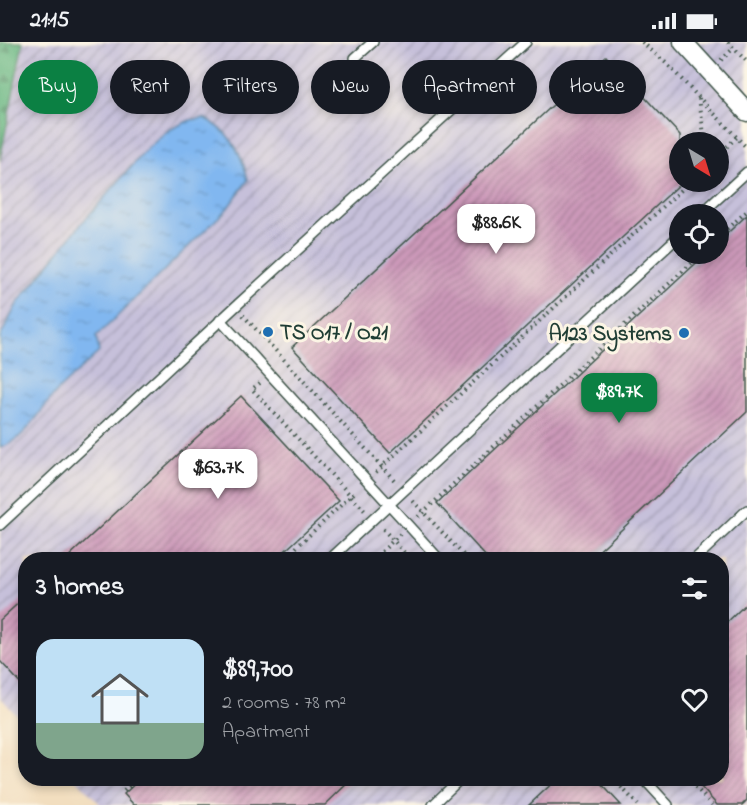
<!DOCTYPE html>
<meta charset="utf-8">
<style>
:root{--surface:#171b24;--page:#20242c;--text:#f1f3f6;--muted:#9ea1a6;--line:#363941;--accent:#0b8043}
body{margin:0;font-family:"Indie Flower",sans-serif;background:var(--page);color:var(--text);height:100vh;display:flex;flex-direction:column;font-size:22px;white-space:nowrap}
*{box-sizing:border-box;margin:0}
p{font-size:20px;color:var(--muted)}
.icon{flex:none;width:33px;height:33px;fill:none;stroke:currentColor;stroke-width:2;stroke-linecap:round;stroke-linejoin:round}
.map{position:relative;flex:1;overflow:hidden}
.panel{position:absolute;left:18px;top:510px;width:711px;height:234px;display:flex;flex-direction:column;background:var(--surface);border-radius:24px;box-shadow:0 3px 9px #0003}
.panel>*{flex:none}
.top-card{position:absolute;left:18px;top:18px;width:711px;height:54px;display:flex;gap:12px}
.needle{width:39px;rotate:142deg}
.fabs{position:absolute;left:669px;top:90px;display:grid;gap:12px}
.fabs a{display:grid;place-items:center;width:60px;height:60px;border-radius:50%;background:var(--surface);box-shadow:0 3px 9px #0003;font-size:30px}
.price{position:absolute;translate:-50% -51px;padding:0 14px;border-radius:12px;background:#fff;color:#222;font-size:20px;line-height:39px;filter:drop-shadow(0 2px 3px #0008)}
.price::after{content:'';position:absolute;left:50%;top:36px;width:18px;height:14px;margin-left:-9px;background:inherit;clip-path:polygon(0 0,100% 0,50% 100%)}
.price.current{background:var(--accent);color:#fff}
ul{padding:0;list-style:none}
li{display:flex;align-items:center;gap:18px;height:150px;padding:0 18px}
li+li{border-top:2px solid var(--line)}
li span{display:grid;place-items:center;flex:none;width:168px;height:120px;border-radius:18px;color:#555}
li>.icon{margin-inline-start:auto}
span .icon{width:72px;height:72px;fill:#fffc;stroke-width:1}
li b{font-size:26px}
h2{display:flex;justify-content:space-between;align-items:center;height:72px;padding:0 18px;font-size:26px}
.pill{padding:0 21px;border-radius:27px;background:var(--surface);box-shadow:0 3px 9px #0003;font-size:21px;line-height:54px}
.pill.current{background:var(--accent);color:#fff}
.status{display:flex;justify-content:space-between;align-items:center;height:42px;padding:0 30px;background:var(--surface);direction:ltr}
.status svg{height:16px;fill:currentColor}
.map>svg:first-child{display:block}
.industrial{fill:url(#industrial-furrows);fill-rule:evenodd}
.forest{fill:url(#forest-firs);stroke:#427a5a;stroke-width:1.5}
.water{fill:url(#water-ripples);stroke:#507a92;stroke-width:1.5}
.building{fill:url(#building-hatch)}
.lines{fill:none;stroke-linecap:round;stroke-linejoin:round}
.lane-casing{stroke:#3f5549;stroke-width:12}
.street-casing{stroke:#3f5549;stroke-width:21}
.path{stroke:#3f5549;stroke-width:4;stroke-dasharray:1.5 4.5;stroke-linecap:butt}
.lane{stroke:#fff;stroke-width:9}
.street{stroke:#fff;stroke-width:18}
.poi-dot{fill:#1f6fb2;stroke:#fcf5e5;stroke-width:2}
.labels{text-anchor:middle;stroke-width:6;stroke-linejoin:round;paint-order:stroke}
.poi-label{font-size:21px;font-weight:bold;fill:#1f3d34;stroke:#fcf5e5;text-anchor:start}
</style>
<div class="status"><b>21:15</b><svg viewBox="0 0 49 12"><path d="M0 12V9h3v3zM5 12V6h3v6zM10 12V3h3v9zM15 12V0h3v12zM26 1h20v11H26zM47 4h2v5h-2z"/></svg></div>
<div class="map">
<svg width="747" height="763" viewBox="0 0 747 763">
<defs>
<pattern id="industrial-furrows" width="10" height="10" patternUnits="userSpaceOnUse" patternTransform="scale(1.5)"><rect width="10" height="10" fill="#c6c0da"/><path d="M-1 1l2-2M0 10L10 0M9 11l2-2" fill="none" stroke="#a09db2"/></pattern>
<pattern id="forest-firs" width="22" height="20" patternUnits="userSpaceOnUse" patternTransform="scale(1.5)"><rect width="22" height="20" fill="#65b681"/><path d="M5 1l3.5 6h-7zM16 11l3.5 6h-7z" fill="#53956a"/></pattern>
<pattern id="water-ripples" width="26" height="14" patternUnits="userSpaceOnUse" patternTransform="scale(1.5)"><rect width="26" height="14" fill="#81b7f0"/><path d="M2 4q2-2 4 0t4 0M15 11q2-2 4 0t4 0" fill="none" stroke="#6996c3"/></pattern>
<pattern id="building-hatch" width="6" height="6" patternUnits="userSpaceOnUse" patternTransform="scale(1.5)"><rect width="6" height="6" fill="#cc99b9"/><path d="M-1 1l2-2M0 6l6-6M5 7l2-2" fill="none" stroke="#a57e97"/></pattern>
</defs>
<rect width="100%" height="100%" fill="#fcf5e5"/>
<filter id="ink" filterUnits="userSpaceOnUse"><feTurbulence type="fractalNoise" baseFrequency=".0167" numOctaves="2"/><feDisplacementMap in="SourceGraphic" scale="12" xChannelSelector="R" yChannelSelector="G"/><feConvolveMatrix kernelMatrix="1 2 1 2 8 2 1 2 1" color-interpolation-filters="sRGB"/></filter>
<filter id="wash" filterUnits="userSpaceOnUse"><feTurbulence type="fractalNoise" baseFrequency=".008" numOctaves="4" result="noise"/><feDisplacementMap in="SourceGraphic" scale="24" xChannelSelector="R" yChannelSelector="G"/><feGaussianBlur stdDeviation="1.35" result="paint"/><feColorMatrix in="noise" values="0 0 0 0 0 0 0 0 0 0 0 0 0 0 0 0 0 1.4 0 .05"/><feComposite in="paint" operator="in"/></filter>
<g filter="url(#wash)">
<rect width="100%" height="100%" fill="#f2debf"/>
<path class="industrial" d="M22 0H747V763H101L76 737 722 736V518H26L25 682 0 655V107ZM680 100H718V140H680ZM680 172H718V212H680Z"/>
<polygon class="forest" points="0,0 23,0 0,118"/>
<path class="water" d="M204 76C230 88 242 111 248 138L227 167 96 295 99 310C84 324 68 338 54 353 39 370 23 400 0 406V295L17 262 80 183 148 106 169 88 190 78Z"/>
<g id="blocks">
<g class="building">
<polygon points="606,14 680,93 680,142 390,411 292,305"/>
<polygon points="747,173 747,370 589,518 489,518 437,461 706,212 718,212 718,200"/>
<polygon points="241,354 339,459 275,518 65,518"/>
<polygon points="26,554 26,647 0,619 0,578"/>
<polygon points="747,561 747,758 742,763 717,763 693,736 722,736 722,585"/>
<polygon points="141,736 353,736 325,763 134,763 124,752"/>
<polygon points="558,736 596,736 621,763 529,763"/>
</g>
</g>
</g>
<g filter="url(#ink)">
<use href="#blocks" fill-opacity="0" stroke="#3f5549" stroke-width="1.5"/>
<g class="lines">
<defs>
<g id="lane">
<polyline points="355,16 373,0"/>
<polyline points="701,172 747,130"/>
<polyline points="220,278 440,518"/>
<polyline points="0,483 235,265 526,0"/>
<polyline points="329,518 680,193"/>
<polyline points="694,518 747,468"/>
<polyline points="643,736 668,763"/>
<polyline points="433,763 461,736"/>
</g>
<polyline id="street" points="683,0 747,70"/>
</defs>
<use href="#lane" class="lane-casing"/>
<use href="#street" class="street-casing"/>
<g class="path">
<polyline points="642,0 667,22 747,106"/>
<polyline points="728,0 747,20"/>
<polyline points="721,18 734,6"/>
<polyline points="699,56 705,100"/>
<polyline points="718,113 737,95"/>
<polyline points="718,195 747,169"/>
<polyline points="243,273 396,440"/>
<polyline points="260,341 252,347 365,469"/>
<polyline points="376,430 690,140"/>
<polyline points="413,459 468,518"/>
<polyline points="418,475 701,212"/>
<polyline points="383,487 411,518"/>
<polyline points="283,518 357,448"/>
<polyline points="373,518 400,492"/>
<polyline points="613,736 638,763"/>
<polyline points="687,736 712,763"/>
<polyline points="124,749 138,736"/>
</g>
<use href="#lane" class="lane"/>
<use href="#street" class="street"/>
</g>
</g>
<g class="poi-dot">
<circle cx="268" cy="290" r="6"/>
<circle cx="684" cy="291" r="6"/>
</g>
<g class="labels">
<g class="poi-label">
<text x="280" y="297">TS O17 / O21</text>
<text x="672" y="298" text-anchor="end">A123 Systems</text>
</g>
</g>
</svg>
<div class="fabs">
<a><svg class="needle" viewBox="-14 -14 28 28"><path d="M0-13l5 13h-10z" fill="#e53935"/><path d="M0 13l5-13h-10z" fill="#9ea1a6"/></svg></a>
<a><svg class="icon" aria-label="locate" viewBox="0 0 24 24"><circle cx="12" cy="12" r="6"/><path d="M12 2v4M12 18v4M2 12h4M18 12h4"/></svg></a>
</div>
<b class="price" style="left:496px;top:213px">$88.6K</b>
<b class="price current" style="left:619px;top:382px">$89.7K</b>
<b class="price" style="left:218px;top:458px">$63.7K</b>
<div class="top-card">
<a class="pill current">Buy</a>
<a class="pill">Rent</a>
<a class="pill">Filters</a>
<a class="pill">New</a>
<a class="pill">Apartment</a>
<a class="pill">House</a>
</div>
<section class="panel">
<h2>3 homes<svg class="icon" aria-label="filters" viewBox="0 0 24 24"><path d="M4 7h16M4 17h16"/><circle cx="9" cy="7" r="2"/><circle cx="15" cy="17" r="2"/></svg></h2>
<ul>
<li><span style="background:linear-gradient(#bfe0f5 70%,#7fa58c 0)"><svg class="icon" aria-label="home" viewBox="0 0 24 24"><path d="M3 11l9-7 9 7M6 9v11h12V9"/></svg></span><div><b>$89,700</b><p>2 rooms · 78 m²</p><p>Apartment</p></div><svg class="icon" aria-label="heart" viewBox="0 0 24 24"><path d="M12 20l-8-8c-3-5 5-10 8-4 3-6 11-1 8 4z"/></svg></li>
</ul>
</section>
</div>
